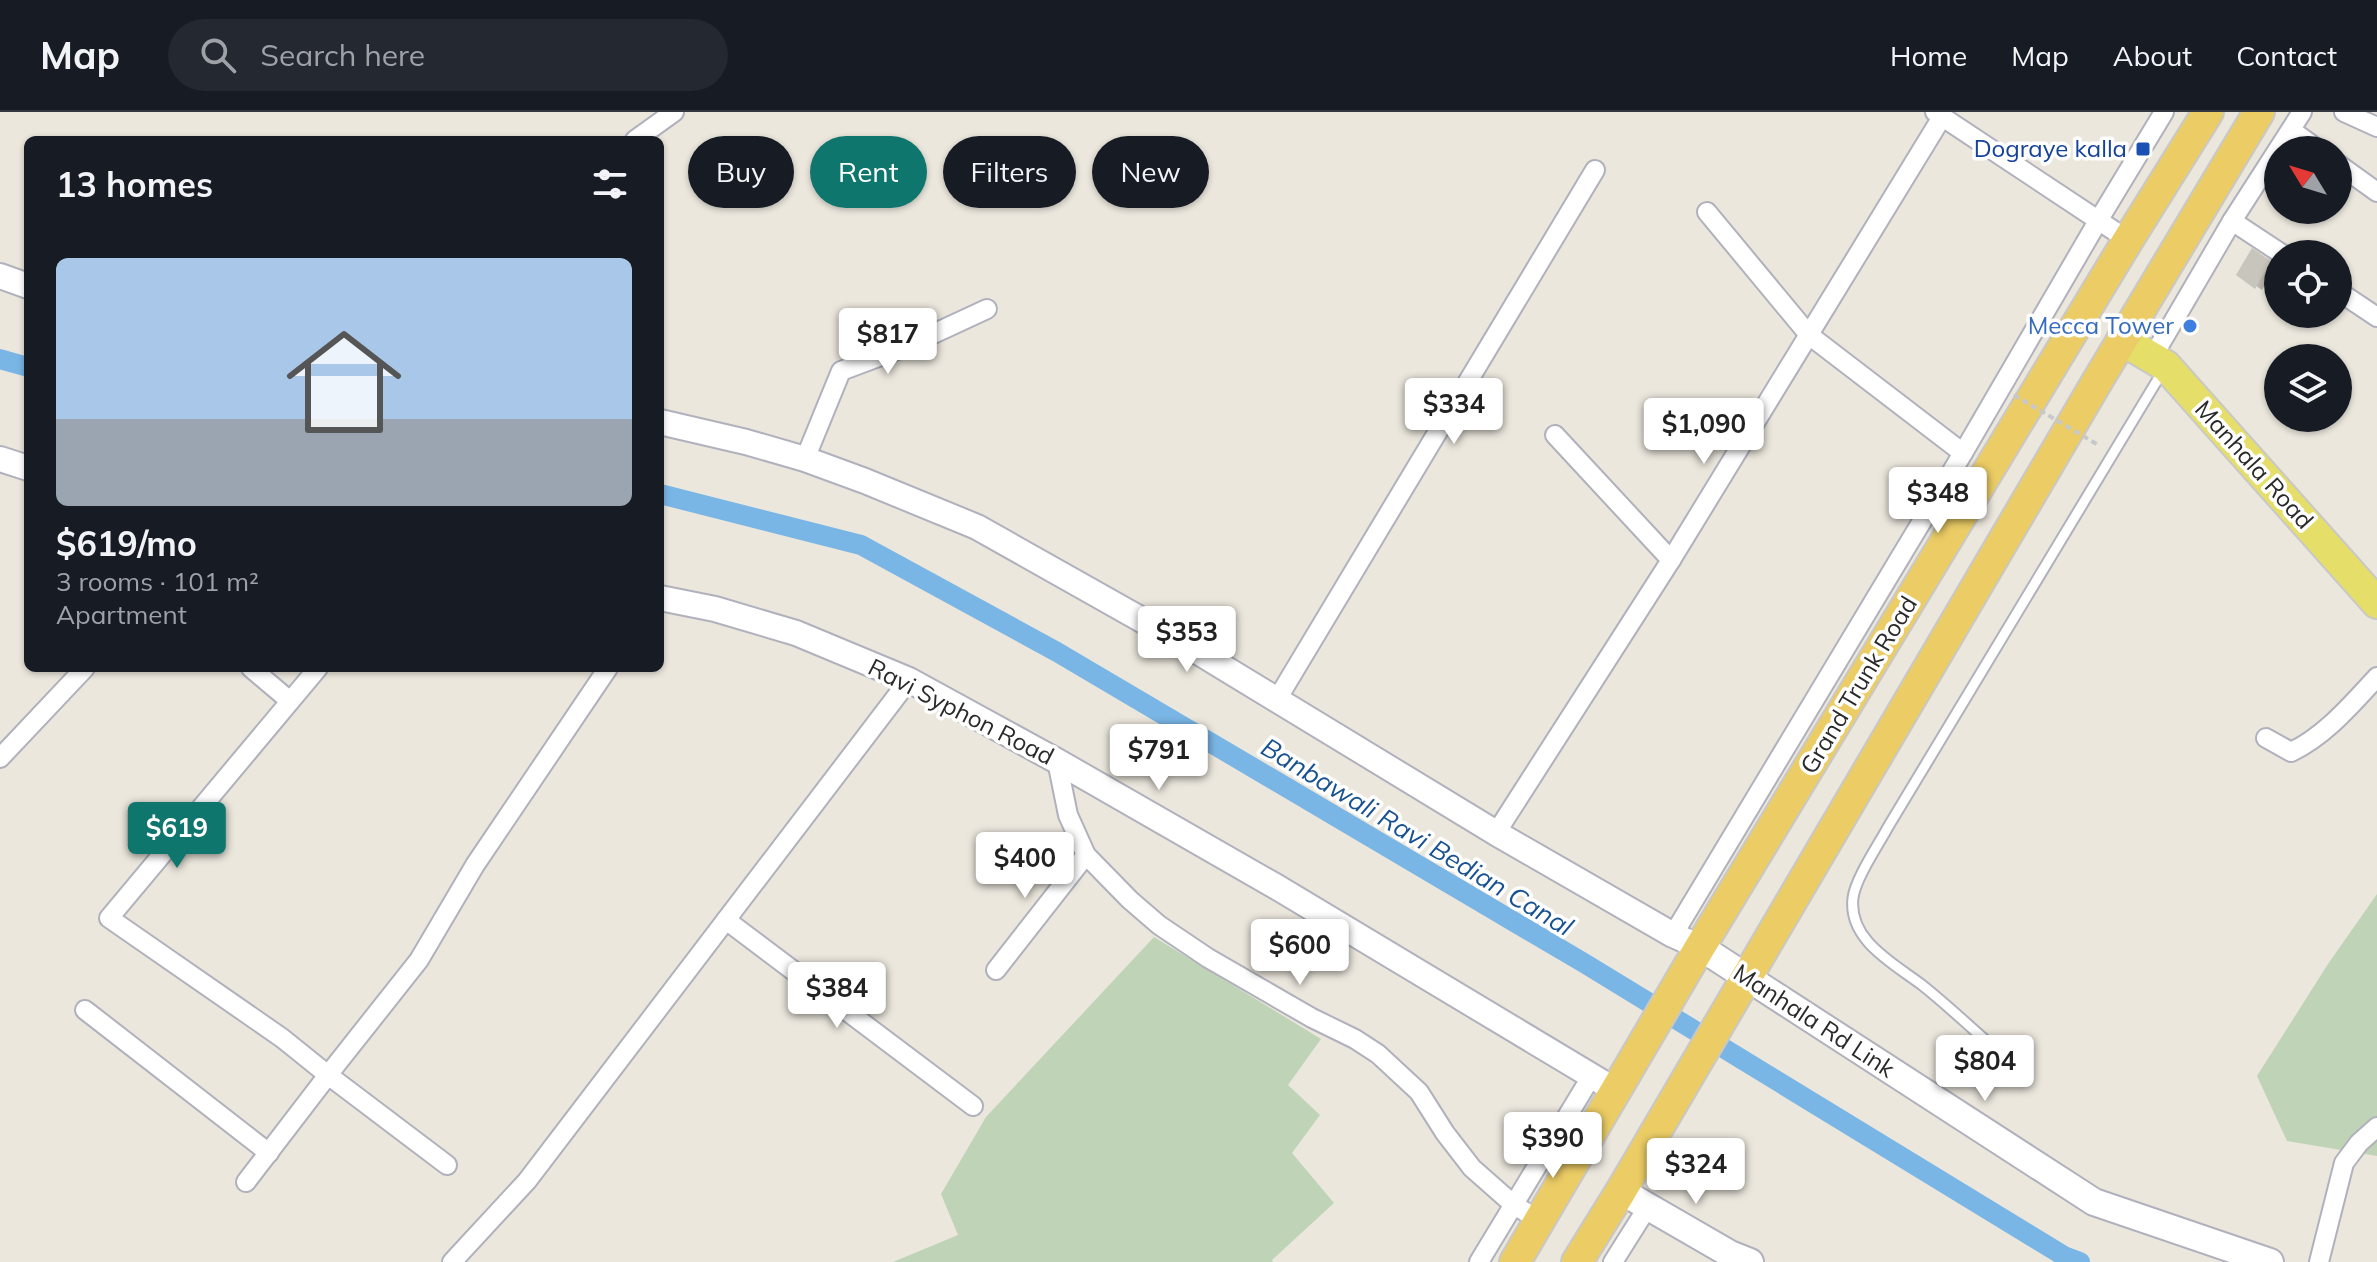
<!DOCTYPE html>
<meta charset="utf-8">
<style>
:root{--surface:#171b24;--page:#242831;--text:#f1f3f6;--muted:#9ea1a6;--line:#363941;--accent:#0f766e}
body{margin:0;font-family:Mulish,sans-serif;background:var(--page);color:var(--text);height:100vh;display:flex;flex-direction:column;font-size:30px;white-space:nowrap}
*{box-sizing:border-box;margin:0}
p{font-size:26px;color:var(--muted)}
.icon{flex:none;width:44px;height:44px;fill:none;stroke:currentColor;stroke-width:2;stroke-linecap:round;stroke-linejoin:round}
.map{position:relative;flex:1;overflow:hidden}
.panel{position:absolute;left:24px;top:24px;width:640px;height:536px;display:flex;flex-direction:column;background:var(--surface);border-radius:12px;box-shadow:0 2px 6px #0004}
.panel>*{flex:none}
.hud{position:absolute;left:688px;top:24px;width:760px;height:72px;display:flex;gap:16px}
.needle{width:52px;rotate:308deg}
.controls{position:absolute;left:2264px;top:24px;display:grid;gap:16px}
.controls a{display:grid;place-items:center;width:88px;height:88px;border-radius:50%;background:var(--surface);box-shadow:0 2px 6px #0004;font-size:40px}
.price{position:absolute;translate:-50% -68px;padding:0 18px;border-radius:8px;background:#fff;color:#222;font-size:26px;line-height:52px;filter:drop-shadow(0 2px 4px #0008)}
.price::after{content:'';position:absolute;left:50%;top:48px;width:24px;height:18px;margin-left:-12px;background:inherit;clip-path:polygon(0 0,100% 0,50% 100%)}
.price.active{background:var(--accent);color:#fff}
ul{padding:0;list-style:none}
li{display:grid;align-content:center;gap:16px;height:424px;padding:0 32px}
li span{display:grid;place-items:center;height:248px;border-radius:12px;color:#555}
li>.icon{margin-inline-start:auto}
span .icon{width:144px;height:144px;fill:#fffc;stroke-width:1}
li b{font-size:34px}
h2{display:flex;justify-content:space-between;align-items:center;height:96px;padding:0 32px;font-size:34px}
.tag{padding:0 28px;border-radius:36px;background:var(--surface);box-shadow:0 2px 6px #0004;font-size:28px;line-height:72px}
.tag.active{background:var(--accent);color:#fff}
header{display:flex;align-items:center;gap:48px;box-sizing:border-box;height:112px;padding:0 40px;background:var(--surface);border-bottom:2px solid var(--line)}
header strong{font-size:38px}
nav{display:flex;gap:44px;margin-inline-start:auto;font-size:28px}
.search{width:560px;height:72px;background:var(--page);display:flex;align-items:center;gap:20px;box-sizing:border-box;padding:0 28px;border-radius:44px;color:var(--muted);font-size:30px}
.map>svg:first-child{display:block}
.cemetery{fill:#bfd3b6}
.shadow{fill:#0003}
.lines{fill:none;stroke-linecap:round;stroke-linejoin:round}
.canal{stroke:#79b5e5;stroke-width:20}
.building{fill:#c7c5bc}
.service-casing{stroke:#b1b1bd;stroke-width:13}
.minor-casing{stroke:#b1b1bd;stroke-width:22}
.tertiary-casing{stroke:#b1b1bd;stroke-width:28}
.secondary-casing{stroke:#b1b1bd;stroke-width:30}
.primary-casing{stroke:#c8c8c8;stroke-width:34}
.trunk-casing{stroke:#c8c8c8;stroke-width:34}
.service{stroke:#fff;stroke-width:9}
.minor{stroke:#fff;stroke-width:18}
.tertiary{stroke:#fff;stroke-width:24}
.secondary{stroke:#fff;stroke-width:26}
.primary{stroke:#e5de68;stroke-width:30}
.trunk{stroke:#ebcc65;stroke-width:30}
.path-bridge{stroke:#c8c8c8;stroke-width:4;stroke-dasharray:6 4;stroke-linecap:butt}
.transit-dot{fill:#1a4fb4;stroke:#fff;stroke-width:3}
.shop-dot{fill:#3f7fe0;stroke:#fff;stroke-width:3}
.labels{text-anchor:middle;stroke-width:7;stroke-linejoin:round;paint-order:stroke}
.transit-label{font-size:24px;fill:#164399;stroke:#fff;text-anchor:end}
.shop-label{font-size:24px;fill:#366cbe;stroke:#fff;text-anchor:end}
.street-label{font-size:24px;fill:#2a2a2a;stroke:#fff}
.water-label{font-size:26px;font-style:italic;fill:#185290;stroke:#fff}
</style>
<header>
<strong>Map</strong>
<div class="search"><svg class="icon" aria-label="search" viewBox="0 0 24 24"><circle cx="10" cy="10" r="6"/><path d="M15 15l6 6"/></svg>Search here</div>
<nav><a>Home</a><a>Map</a><a>About</a><a>Contact</a></nav>
</header>
<div class="map">
<svg width="2377" height="1150" viewBox="0 0 2377 1150">
<rect width="100%" height="100%" fill="#ebe7dd"/>
<g class="cemetery">
<polygon points="2377,782 2377,1044 2287,1029 2257,964 2328,852"/>
<polygon points="1154,825 1321,927 1288,973 1320,1003 1292,1041 1334,1091 1272,1148 1273,1150 893,1150 958,1123 941,1082 986,1005"/>
</g>
<polygon class="shadow" points="2252,139 2276,154 2262,178 2239,162"/>
<g class="lines">
<g class="canal">
<polyline points="0,247 28,255"/>
<polyline points="660,382 861,433 1057,540 1584,851 2064,1144 2080,1150"/>
</g>
</g>
<polygon class="building" points="2252,136 2271,149 2255,177 2236,163"/>
<g class="lines">
<defs>
<path id="service" d="M1991 933C1968 913 1946 892 1922 873 1893 851 1848 828 1853 786 1855 767 1879 732 1888 715L2164 257"/>
<g id="minor">
<polyline points="1935,0 2128,128"/>
<polyline points="2344,0 2377,15"/>
<polyline points="2291,18 2319,38"/>
<polyline points="635,28 674,0"/>
<polyline points="2338,52 2377,80"/>
<polyline points="1707,100 1809,223 1963,341"/>
<polyline points="2232,109 2282,142"/>
<polyline points="2338,179 2377,205"/>
<polyline points="2152,246 2232,109 2302,0"/>
<polyline points="1555,323 1671,448"/>
<polyline points="805,347 841,259 905,235 987,197"/>
<polyline points="251,556 290,589"/>
<polyline points="318,556 109,806 282,926 328,963 419,848 475,753 608,556"/>
<polyline points="1276,589 1595,58"/>
<path d="M2266 626 2291 640C2325 624 2352 592 2377 565"/>
<polyline points="0,646 85,556"/>
<polyline points="1057,649 1068,703 1086,743 1130,788 1159,813 1208,846 1312,906 1355,927 1378,942 1419,980 1445,1021 1472,1056 1514,1093 1539,1108"/>
<polyline points="1496,721 1671,448 1942,5"/>
<polyline points="726,808 973,994"/>
<polyline points="1673,823 1963,341 2098,109 2164,0"/>
<polyline points="996,858 1086,743"/>
<polyline points="85,898 269,1041"/>
<polyline points="246,1070 328,963 447,1053"/>
<polyline points="452,1150 527,1069 909,568"/>
<polyline points="1479,1150 1591,965"/>
<polyline points="1613,1150 1647,1096"/>
<polyline points="2319,1150 2344,1051 2359,1031 2377,1015"/>
</g>
<g id="tertiary">
<polyline points="0,164 28,174"/>
<polyline points="660,310 746,330 805,347 865,369 977,415 1190,535 1496,721 1673,823 1700,835"/>
<polyline points="0,347 28,356"/>
<polyline points="660,486 715,497 796,521 909,568 1057,649 1275,774 1615,978"/>
</g>
<g id="secondary">
<polyline points="1700,835 2094,1090 2270,1150"/>
<polyline points="1621,1079 1730,1142 1750,1150"/>
</g>
<polyline id="primary" points="2122,228 2166,254 2377,491"/>
<g id="trunk">
<polyline points="1515,1150 1700,835 2128,128 2208,0"/>
<polyline points="1577,1150 1621,1079 2098,268 2259,0"/>
</g>
</defs>
<use href="#service" class="service-casing"/>
<use href="#minor" class="minor-casing"/>
<use href="#tertiary" class="tertiary-casing"/>
<use href="#secondary" class="secondary-casing"/>
<use href="#primary" class="primary-casing"/>
<use href="#trunk" class="trunk-casing"/>
<use href="#service" class="service"/>
<use href="#minor" class="minor"/>
<use href="#tertiary" class="tertiary"/>
<use href="#secondary" class="secondary"/>
<use href="#primary" class="primary"/>
<use href="#trunk" class="trunk"/>
<polyline class="path-bridge" points="2014,283 2100,334"/>
</g>
<rect class="transit-dot" x="2135" y="29" width="16" height="16" rx="4"/>
<circle class="shop-dot" cx="2190" cy="214" r="8"/>
<g class="labels">
<g class="transit-label">
<text x="2127" y="45">Dograye kalla</text>
</g>
<g class="shop-label">
<text x="2174" y="222">Mecca Tower</text>
</g>
<g class="street-label">
<text transform="translate(2254 353) rotate(48)" y="8">Manhala Road</text>
<text transform="translate(1859 573) rotate(-59)" y="8">Grand Trunk Road</text>
<text transform="translate(961 600) rotate(27)" y="8">Ravi Syphon Road</text>
<text transform="translate(1814 909) rotate(33)" y="8">Manhala Rd Link</text>
</g>
<g class="water-label">
<text transform="translate(1417 725) rotate(31)" y="9">Banbawali Ravi Bedian Canal</text>
</g>
</g>
</svg>
<div class="controls">
<a><svg class="needle" viewBox="-14 -14 28 28"><path d="M0-13l5 13h-10z" fill="#e53935"/><path d="M0 13l5-13h-10z" fill="#9ea1a6"/></svg></a>
<a><svg class="icon" aria-label="locate" viewBox="0 0 24 24"><circle cx="12" cy="12" r="6"/><path d="M12 2v4M12 18v4M2 12h4M18 12h4"/></svg></a>
<a><svg class="icon" aria-label="layers" viewBox="0 0 24 24"><path d="M12 4l9 5-9 5-9-5zM3 14l9 5 9-5"/></svg></a>
</div>
<b class="price" style="left:888px;top:264px">$817</b>
<b class="price" style="left:1454px;top:334px">$334</b>
<b class="price" style="left:1704px;top:354px">$1,090</b>
<b class="price" style="left:1938px;top:423px">$348</b>
<b class="price" style="left:1187px;top:562px">$353</b>
<b class="price" style="left:1159px;top:680px">$791</b>
<b class="price active" style="left:177px;top:758px">$619</b>
<b class="price" style="left:1025px;top:788px">$400</b>
<b class="price" style="left:1300px;top:875px">$600</b>
<b class="price" style="left:837px;top:918px">$384</b>
<b class="price" style="left:1985px;top:991px">$804</b>
<b class="price" style="left:1553px;top:1068px">$390</b>
<b class="price" style="left:1696px;top:1094px">$324</b>
<div class="hud">
<a class="tag">Buy</a>
<a class="tag active">Rent</a>
<a class="tag">Filters</a>
<a class="tag">New</a>
</div>
<section class="panel">
<h2>13 homes<svg class="icon" aria-label="filters" viewBox="0 0 24 24"><path d="M4 7h16M4 17h16"/><circle cx="9" cy="7" r="2"/><circle cx="15" cy="17" r="2"/></svg></h2>
<ul>
<li><span style="background:linear-gradient(#a9c7e8 65%,#9aa5b1 0)"><svg class="icon" aria-label="home" viewBox="0 0 24 24"><path d="M3 11l9-7 9 7M6 9v11h12V9"/></svg></span><div><b>$619/mo</b><p>3 rooms · 101 m²</p><p>Apartment</p></div></li>
</ul>
</section>
</div>
